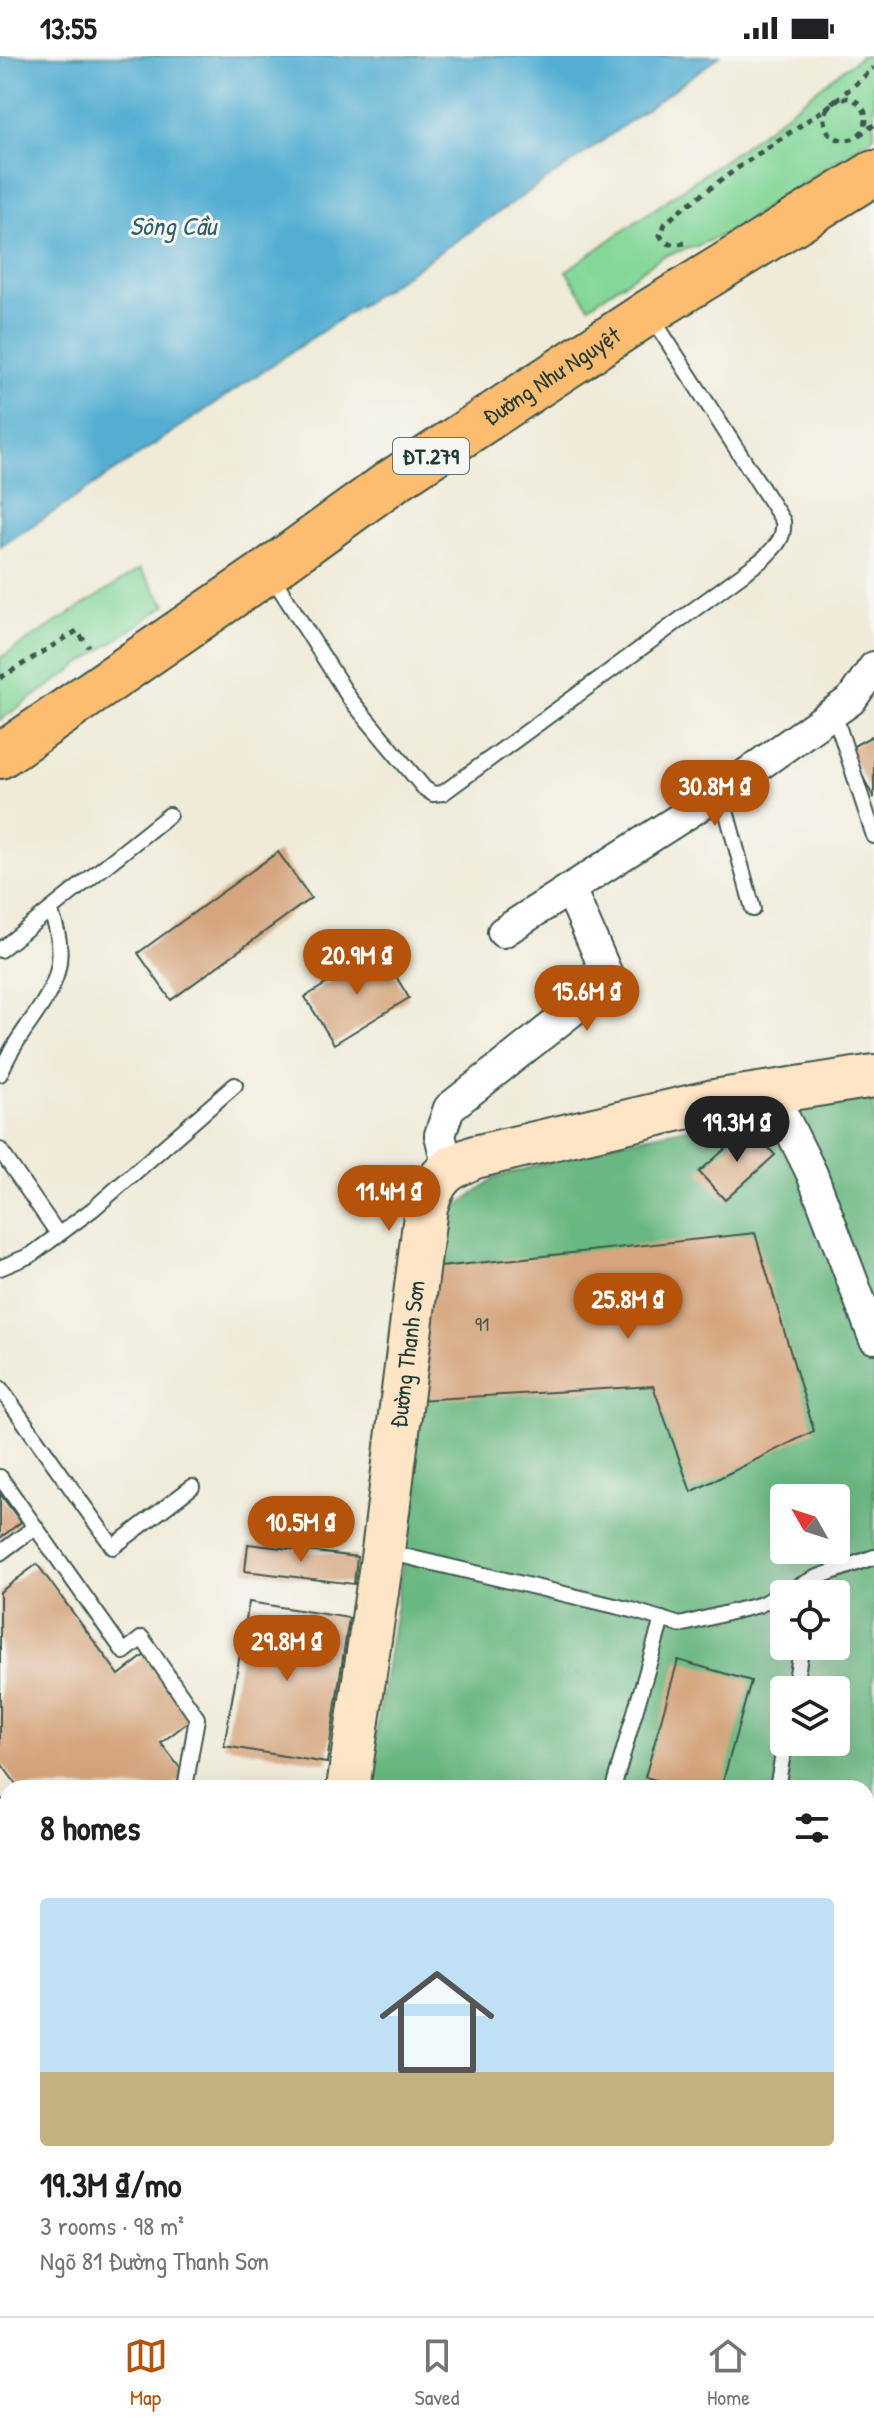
<!DOCTYPE html>
<meta charset="utf-8">
<style>
:root{--surface:#fff;--page:#f2f2f2;--text:#202124;--muted:#757577;--line:#e0e0e0;--accent:#b45309}
body{margin:0;font-family:"Patrick Hand",sans-serif;background:var(--page);color:var(--text);height:100vh;display:flex;flex-direction:column;font-size:30px;white-space:nowrap}
*{box-sizing:border-box;margin:0}
p{font-size:26px;color:var(--muted)}
.icon{flex:none;width:44px;height:44px;fill:none;stroke:currentColor;stroke-width:2;stroke-linecap:round;stroke-linejoin:round}
.map{position:relative;flex:1;overflow:hidden}
.sheet{position:absolute;left:0px;top:1724px;width:874px;height:536px;display:flex;flex-direction:column;background:var(--surface);border-radius:24px 24px 0 0;box-shadow:0 8px 32px #0002}
.sheet>*{flex:none}
.needle{width:52px;rotate:309deg}
.tools{position:absolute;left:770px;top:1428px;display:grid;gap:16px}
.tools a{display:grid;place-items:center;width:80px;height:80px;border-radius:8px;background:var(--surface);box-shadow:0 8px 32px #0002;font-size:40px}
.price{position:absolute;translate:-50% -68px;padding:0 18px;border-radius:28px;background:var(--accent);color:#fff;font-size:26px;line-height:52px;filter:drop-shadow(0 2px 4px #0008)}
.price::after{content:'';position:absolute;left:50%;top:48px;width:24px;height:18px;margin-left:-12px;background:inherit;clip-path:polygon(0 0,100% 0,50% 100%)}
.price.active{background:#222;color:#fff}
ul{padding:0;list-style:none}
li{display:grid;align-content:center;gap:16px;height:424px;padding:0 40px}
li+li{border-top:2px solid var(--line)}
li span{display:grid;place-items:center;height:248px;border-radius:8px;color:#555}
li>.icon{margin-inline-start:auto}
span .icon{width:144px;height:144px;fill:#fffc;stroke-width:1}
li b{font-size:34px}
h2{display:flex;justify-content:space-between;align-items:center;height:96px;padding:0 40px;font-size:34px}
.status{display:flex;justify-content:space-between;align-items:center;height:56px;padding:0 40px;background:var(--surface);direction:ltr}
.status svg{height:22px;fill:currentColor}
.menu{display:flex;justify-content:space-around;align-items:center;height:112px;border-top:2px solid var(--line);background:var(--surface);font-size:22px;color:var(--muted)}
.menu a{display:grid;justify-items:center;gap:4px}
.menu .active{color:var(--accent)}
.map>svg:first-child{display:block}
.green{fill:#84d799;stroke:#528a66;stroke-width:2}
.forest{fill:#6bb881;stroke:#457a5a;stroke-width:2;fill-rule:evenodd}
.water{fill:#53aed1;stroke:#397682;stroke-width:2}
.building{fill:#d5a67e}
.lines{fill:none;stroke-linecap:round;stroke-linejoin:round}
.lane-casing{stroke:#3e574d;stroke-width:18}
.street-casing{stroke:#3e574d;stroke-width:34}
.secondary-casing{stroke:#3e574d;stroke-width:46}
.primary-casing{stroke:#3e574d;stroke-width:48}
.path{stroke:#3e574d;stroke-width:5;stroke-dasharray:6 6;stroke-linecap:butt}
.lane{stroke:#fff;stroke-width:14}
.street{stroke:#fff;stroke-width:30}
.secondary{stroke:#fee5c5;stroke-width:42}
.primary{stroke:#fcbd6f;stroke-width:44}
.labels{text-anchor:middle;stroke-width:6;stroke-linejoin:round;paint-order:stroke}
.number-label{font-size:20px;fill:#4c5746}
.shield{fill:#f6f6f2;stroke:#60746d;stroke-width:2}
.shield-label{font-size:22px;font-weight:bold;fill:#1f3d34}
.street-label{font-size:24px;fill:#1f3d34;stroke:#f6f6f2}
.water-label{font-size:26px;font-style:italic;fill:#2f5f63;stroke:#f6f6f2}
</style>
<div class="status"><b>13:55</b><svg viewBox="0 0 49 12"><path d="M0 12V9h3v3zM5 12V6h3v6zM10 12V3h3v9zM15 12V0h3v12zM26 1h20v11H26zM47 4h2v5h-2z"/></svg></div>
<div class="map">
<svg width="874" height="2260" viewBox="0 0 874 2260">
<rect width="100%" height="100%" fill="#f6f6f2"/>
<filter id="ink" filterUnits="userSpaceOnUse"><feTurbulence type="fractalNoise" baseFrequency=".0125" numOctaves="2"/><feDisplacementMap in="SourceGraphic" scale="16" xChannelSelector="R" yChannelSelector="G"/><feConvolveMatrix kernelMatrix="1 2 1 2 8 2 1 2 1" color-interpolation-filters="sRGB"/></filter>
<filter id="wash" filterUnits="userSpaceOnUse"><feTurbulence type="fractalNoise" baseFrequency=".006" numOctaves="4" result="noise"/><feDisplacementMap in="SourceGraphic" scale="32" xChannelSelector="R" yChannelSelector="G"/><feGaussianBlur stdDeviation="1.8" result="paint"/><feColorMatrix in="noise" values="0 0 0 0 0 0 0 0 0 0 0 0 0 0 0 0 0 1.4 0 .05"/><feComposite in="paint" operator="in"/></filter>
<g filter="url(#wash)">
<rect width="100%" height="100%" fill="#f0ebd8"/>
<g class="green">
<polygon points="861,0 874,0 874,80 729,176 699,189 663,200 589,250 566,215 741,92"/>
<polygon points="140,513 166,549 0,664 0,602"/>
</g>
<path class="forest" d="M874 1034V2260H341L338 2252H866V1732H367L397 1547 436 1192 445 1160 494 1122 609 1088ZM784 1442H836V1494H784ZM784 1538H836V1590H784ZM784 1634H836V1686H784Z"/>
<polygon class="water" points="0,0 720,0 573,106 57,454 0,490"/>
<g id="blocks">
<g class="building">
<polygon points="874,679 874,742 848,693"/>
<polygon points="278,796 311,842 171,944 138,897"/>
<polygon points="380,894 409,942 334,988 305,941"/>
<polygon points="750,1071 775,1099 725,1144 699,1116"/>
<polygon points="755,1177 814,1375 691,1436 653,1330 417,1344 431,1212"/>
<polygon points="0,1438 21,1466 0,1482"/>
<polygon points="248,1488 357,1501 354,1528 245,1515"/>
<polygon points="37,1508 119,1619 145,1599 192,1663 161,1687 186,1720 170,1732 19,1732 0,1706 0,1536"/>
<polygon points="249,1546 349,1562 327,1707 224,1690"/>
<polygon points="678,1604 751,1625 721,1732 684,1732 645,1721"/>
<polygon points="0,1833 8,1843 8,1969 0,1976"/>
<rect x="866" y="1851" width="8" height="210"/>
<polygon points="336,2252 430,2252 434,2260 340,2260"/>
</g>
</g>
</g>
<g filter="url(#ink)">
<use href="#blocks" fill-opacity="0" stroke="#3e574d" stroke-width="2"/>
<g class="lines">
<defs>
<g id="lane">
<path d="M270 517 350 643 424 732 433 738 443 737 763 503C775 491 785 483 783 465L651 260"/>
<polyline points="834,657 874,780"/>
<polyline points="721,736 753,853"/>
<polyline points="0,894 169,759"/>
<path d="M0 1018C24 957 83 929 50 855"/>
<polyline points="0,1094 58,1178"/>
<polyline points="0,1212 31,1199 93,1153 235,1029"/>
<polyline points="0,1332 113,1491 192,1431"/>
<polyline points="0,1421 124,1596 142,1582 197,1662 185,1732"/>
<polyline points="387,1496 632,1554 680,1569 759,1549 815,1522 874,1501"/>
<polyline points="0,1497 35,1471"/>
<polyline points="794,1634 802,1590"/>
<polyline points="613,1732 662,1563"/>
<polyline points="777,1732 785,1686"/>
<polyline points="0,1751 8,1761"/>
<polyline points="866,2196 874,2210"/>
</g>
<g id="street">
<polyline points="503,876 721,736 851,644 874,611"/>
<polyline points="771,1035 812,1118 874,1282"/>
<polyline points="448,1112 440,1079 449,1052 610,925 570,833"/>
<polyline points="0,2109 8,2117"/>
</g>
<g id="secondary">
<path id="s1" d="M348 1732 383 1495 426 1151C436 1119 446 1113 475 1101L714 1045 874 1020"/>
<polyline points="313,2252 317,2260"/>
</g>
<g id="primary">
<path id="s2" d="M0 700 268 515 391 426 649 256 874 117"/>
</g>
</defs>
<use href="#lane" class="lane-casing"/>
<use href="#street" class="street-casing"/>
<use href="#secondary" class="secondary-casing"/>
<use href="#primary" class="primary-casing"/>
<g class="path">
<circle cx="845" cy="63" r="21"/>
<polyline points="859,79 874,69"/>
<path d="M685 187C674 189 666 190 660 179L665 168 678 156 739 111 832 48 874 12"/>
<polyline points="0,622 77,575 89,591"/>
</g>
<use href="#lane" class="lane"/>
<use href="#street" class="street"/>
<use href="#secondary" class="secondary"/>
<use href="#primary" class="primary"/>
</g>
</g>
<g class="labels">
<g class="number-label">
<text x="482" y="1275">91</text>
</g>
<rect class="shield" x="393" y="382" width="76" height="36" rx="6"/>
<g class="shield-label">
<text x="431" y="408">ĐT.279</text>
</g>
<g class="street-label">
<text dy="8" stroke="none"><textPath href="#s2" startOffset="670">Đường Như Nguyệt</textPath></text>
<text dy="8" stroke="none"><textPath href="#s1" startOffset="438">Đường Thanh Sơn</textPath></text>
</g>
<g class="water-label">
<text x="173" y="179">Sông Cầu</text>
</g>
</g>
</svg>
<div class="tools">
<a><svg class="needle" viewBox="-14 -14 28 28"><path d="M0-13l5 13h-10z" fill="#e53935"/><path d="M0 13l5-13h-10z" fill="#757577"/></svg></a>
<a><svg class="icon" aria-label="locate" viewBox="0 0 24 24"><circle cx="12" cy="12" r="6"/><path d="M12 2v4M12 18v4M2 12h4M18 12h4"/></svg></a>
<a><svg class="icon" aria-label="layers" viewBox="0 0 24 24"><path d="M12 4l9 5-9 5-9-5zM3 14l9 5 9-5"/></svg></a>
</div>
<b class="price" style="left:715px;top:772px">30.8M ₫</b>
<b class="price" style="left:357px;top:941px">20.9M ₫</b>
<b class="price" style="left:587px;top:977px">15.6M ₫</b>
<b class="price active" style="left:737px;top:1108px">19.3M ₫</b>
<b class="price" style="left:389px;top:1177px">11.4M ₫</b>
<b class="price" style="left:628px;top:1285px">25.8M ₫</b>
<b class="price" style="left:301px;top:1508px">10.5M ₫</b>
<b class="price" style="left:287px;top:1627px">29.8M ₫</b>
<section class="sheet">
<h2>8 homes<svg class="icon" aria-label="filters" viewBox="0 0 24 24"><path d="M4 7h16M4 17h16"/><circle cx="9" cy="7" r="2"/><circle cx="15" cy="17" r="2"/></svg></h2>
<ul>
<li><span style="background:linear-gradient(#bfe0f5 70%,#c2b280 0)"><svg class="icon" aria-label="home" viewBox="0 0 24 24"><path d="M3 11l9-7 9 7M6 9v11h12V9"/></svg></span><div><b>19.3M ₫/mo</b><p>3 rooms · 98 m²</p><p>Ngõ 81 Đường Thanh Sơn</p></div></li>
</ul>
</section>
</div>
<nav class="menu">
<a class="active"><svg class="icon" aria-label="map" viewBox="0 0 24 24"><path d="M3 6l6-2 6 2 6-2v14l-6 2-6-2-6 2zM9 4v14M15 6v14"/></svg>Map</a>
<a><svg class="icon" aria-label="saved" viewBox="0 0 24 24"><path d="M7 4h10v16l-5-4-5 4z"/></svg>Saved</a>
<a><svg class="icon" aria-label="home" viewBox="0 0 24 24"><path d="M3 11l9-7 9 7M6 9v11h12V9"/></svg>Home</a>
</nav>
